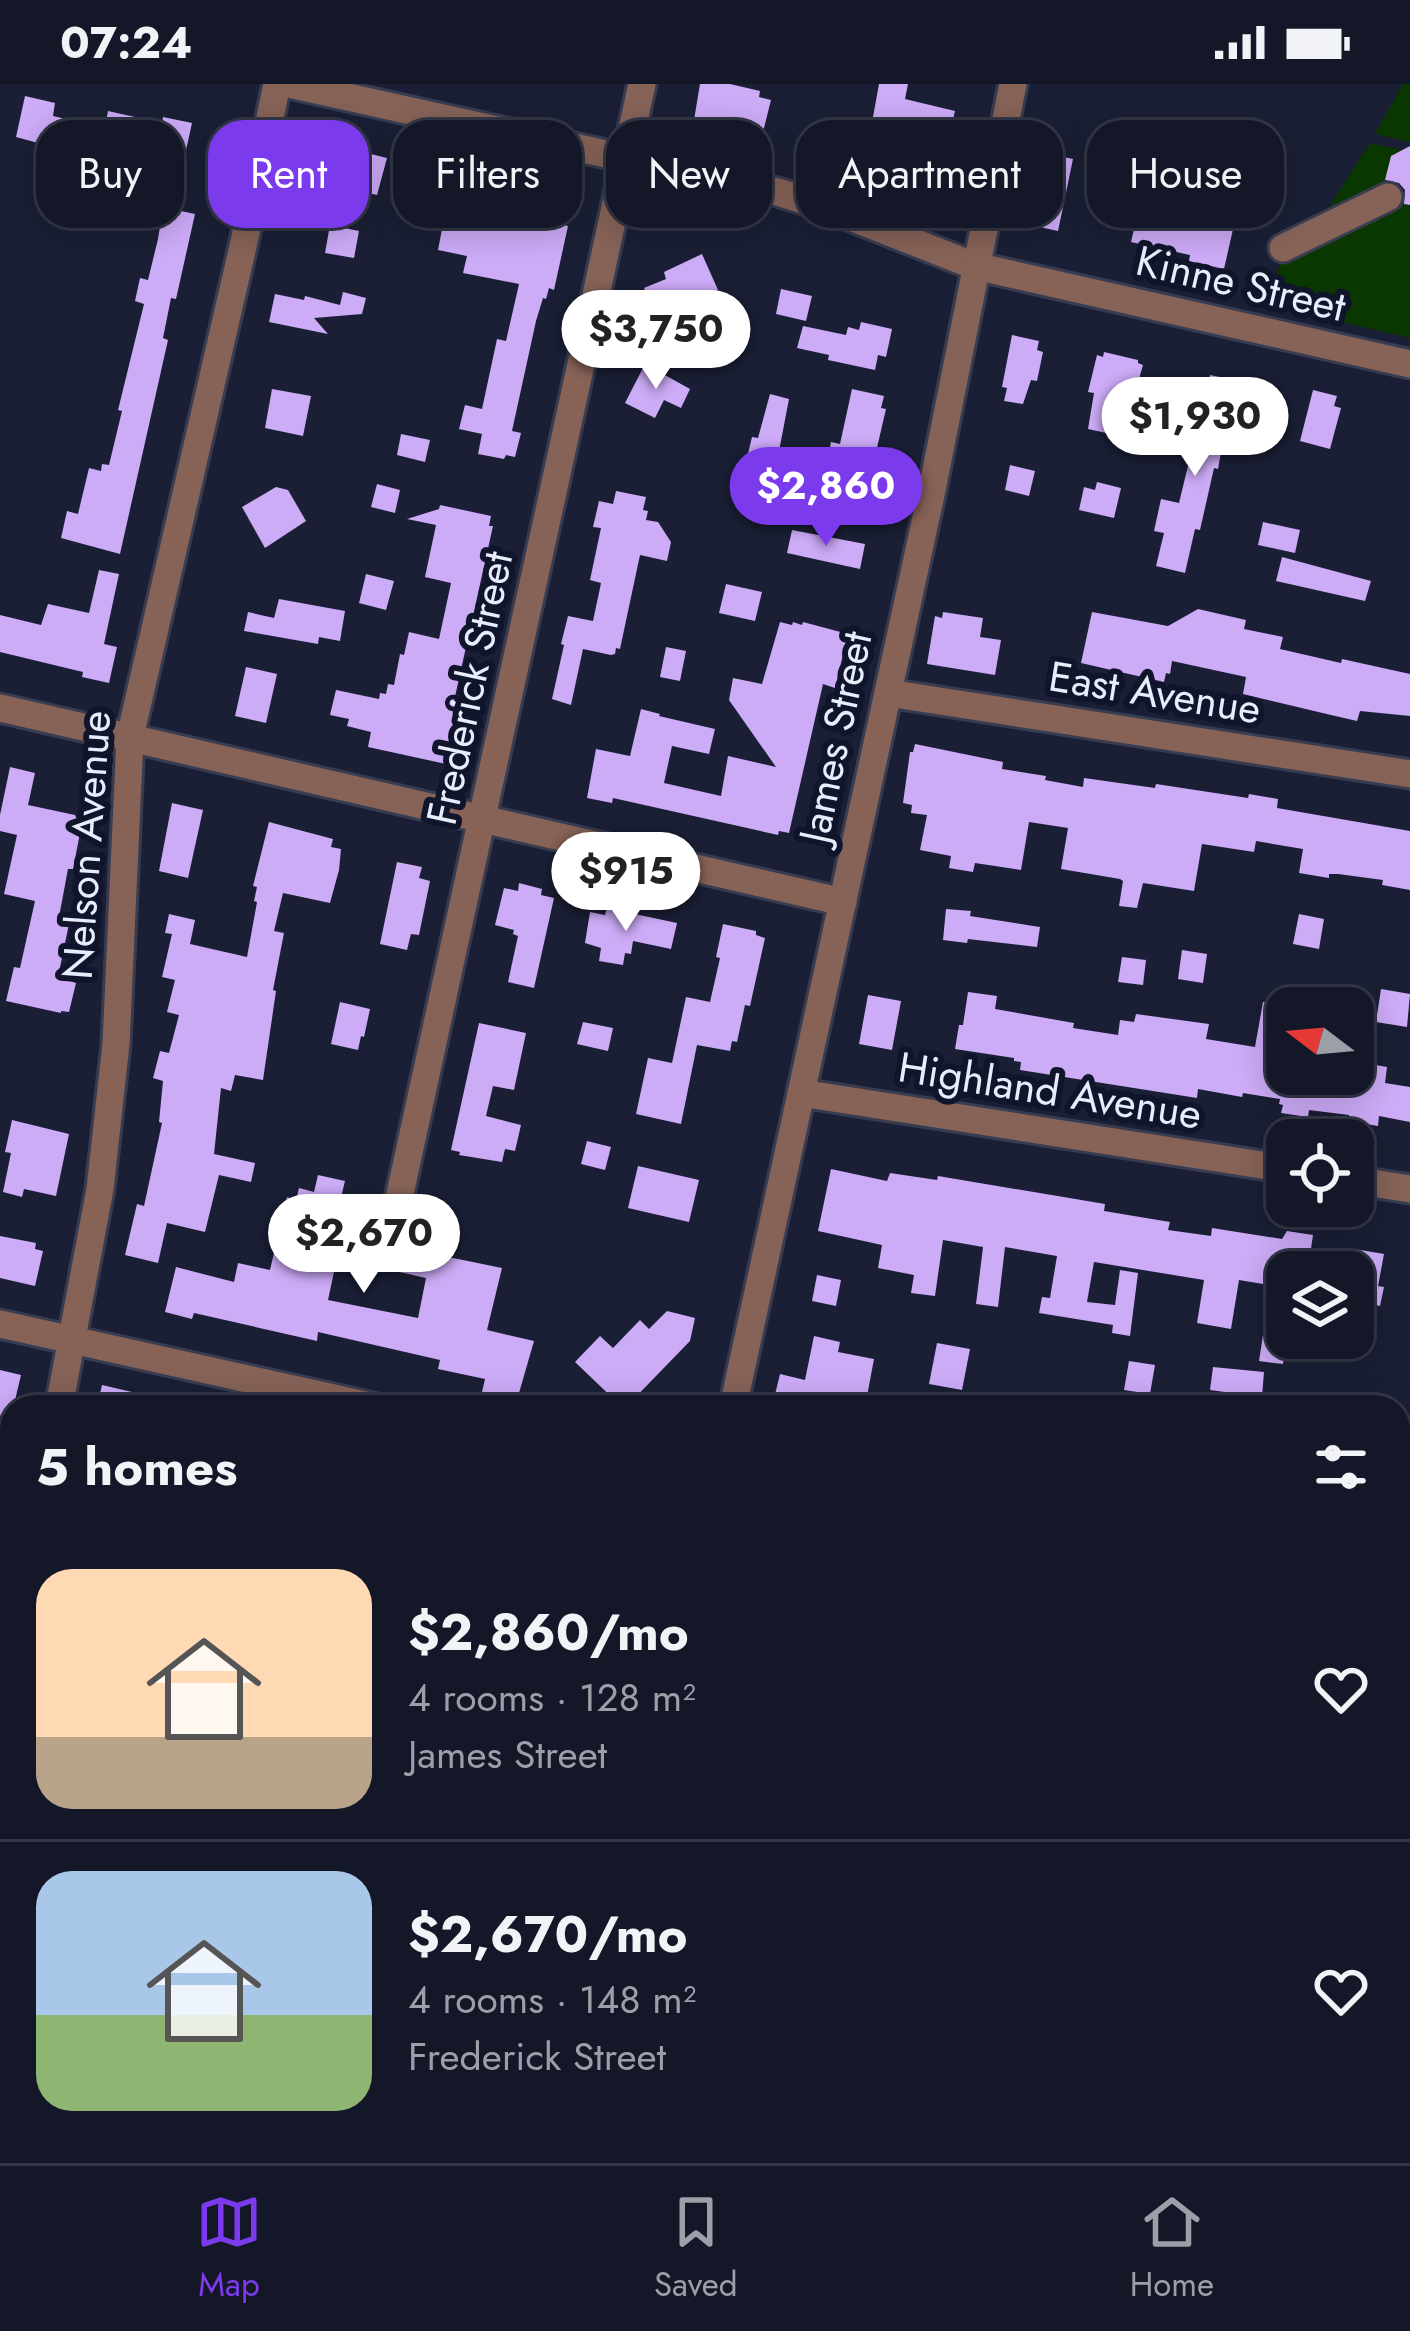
<!DOCTYPE html>
<meta charset="utf-8">
<style>
:root{--surface:#141728;--page:#1d2030;--text:#f1f3f6;--muted:#9d9fa8;--line:#333645;--accent:#7c3aed}
body{margin:0;font-family:Jost,sans-serif;background:var(--page);color:var(--text);height:100vh;display:flex;flex-direction:column;font-size:45px;white-space:nowrap}
*{box-sizing:border-box;margin:0}
p{font-size:39px;color:var(--muted)}
.icon{flex:none;width:66px;height:66px;fill:none;stroke:currentColor;stroke-width:2;stroke-linecap:round;stroke-linejoin:round}
.map{position:relative;flex:1;overflow:hidden}
.panel{position:absolute;left:0px;top:1311px;width:1410px;height:768px;display:flex;flex-direction:column;background:var(--surface);border-radius:36px 36px 0 0;box-shadow:0 6px 30px #0003,0 0 0 3px var(--line)}
.panel>*{flex:none}
.banner{position:absolute;left:36px;top:36px;width:1338px;height:108px;display:flex;gap:24px}
.needle{width:78px;rotate:286deg}
.buttons{position:absolute;left:1266px;top:903px;display:grid;gap:24px}
.buttons a{display:grid;place-items:center;width:108px;height:108px;border-radius:24px;background:var(--surface);box-shadow:0 6px 30px #0003,0 0 0 3px var(--line);font-size:60px}
.price{position:absolute;translate:-50% -102px;padding:0 27px;border-radius:42px;background:#fff;color:#222;font-size:39px;line-height:78px;filter:drop-shadow(0 3px 6px #0008)}
.price::after{content:'';position:absolute;left:50%;top:72px;width:36px;height:27px;margin-left:-18px;background:inherit;clip-path:polygon(0 0,100% 0,50% 100%)}
.price.current{background:var(--accent);color:#fff}
ul{padding:0;list-style:none}
li{display:flex;align-items:center;gap:36px;height:300px;padding:0 36px}
li+li{border-top:3px solid var(--line)}
li span{display:grid;place-items:center;flex:none;width:336px;height:240px;border-radius:36px;color:#555}
li>.icon{margin-inline-start:auto}
span .icon{width:144px;height:144px;fill:#fffc;stroke-width:1}
li b{font-size:51px}
h2{display:flex;justify-content:space-between;align-items:center;height:144px;padding:0 36px;font-size:51px}
.chip{padding:0 42px;border-radius:36px;background:var(--surface);box-shadow:0 6px 30px #0003,0 0 0 3px var(--line);font-size:42px;line-height:108px}
.chip.current{background:var(--accent);color:#fff}
.status{display:flex;justify-content:space-between;align-items:center;height:84px;padding:0 60px;background:var(--surface);direction:ltr}
.status svg{height:33px;fill:currentColor}
.tab-bar{display:flex;justify-content:space-around;align-items:center;height:168px;border-top:3px solid var(--line);background:var(--surface);font-size:33px;color:var(--muted)}
.tab-bar a{display:grid;justify-items:center;gap:6px}
.tab-bar .current{color:var(--accent)}
.map>svg:first-child{display:block}
.green{fill:#0a3600}
.building{fill:#ccabf7;fill-rule:evenodd}
.lines{fill:none;stroke-linecap:round;stroke-linejoin:round}
.minor-casing{stroke:#373c51;stroke-width:33}
.minor{stroke:#866257;stroke-width:27}
.labels{text-anchor:middle;stroke-width:12;stroke-linejoin:round;paint-order:stroke}
.street-label{font-size:42px;fill:#e8edfc;stroke:#11152b}
</style>
<div class="status"><b>07:24</b><svg viewBox="0 0 49 12"><path d="M0 12V9h3v3zM5 12V6h3v6zM10 12V3h3v9zM15 12V0h3v12zM26 1h20v11H26zM47 4h2v5h-2z"/></svg></div>
<div class="map">
<svg width="1410" height="2079" viewBox="0 0 1410 2079">
<rect width="100%" height="100%" fill="#1a1f35"/>
<g class="green">
<polygon points="1403,0 1410,0 1410,58 1379,51 1376,48"/>
<polygon points="1370,59 1403,66 1391,73 1383,106 1337,130 1327,126"/>
<polygon points="1391,117 1410,121 1410,254 1265,220 1282,175"/>
</g>
<g class="building">
<polygon points="700,0 730,0 760,7 759,13 771,16 762,52 694,36"/>
<polygon points="879,0 908,0 905,15 955,27 942,84 905,76 913,41 873,33"/>
<polygon points="25,12 55,19 53,32 105,44 108,27 162,39 163,33 192,39 181,89 151,82 152,76 86,61 81,82 77,82 75,90 56,85 58,77 53,76 56,64 16,53"/>
<polygon points="314,56 387,74 377,111 336,101 328,138 307,134 315,99 302,96 309,61 313,62"/>
<polygon points="1410,62 1410,121 1404,120 1405,106 1399,99 1385,96 1391,72"/>
<polygon points="1023,64 1073,75 1058,147 1007,136"/>
<polygon points="1195,67 1214,72 1203,124 1236,132 1224,185 1189,177 1190,171 1131,158 1139,124 1142,125 1144,116 1182,125"/>
<polygon points="162,123 195,130 176,215 171,214 163,254 168,256 120,470 61,454 67,427 78,430 89,384 101,387 102,380 109,381 122,327 118,326 144,220 135,217 140,194 148,196 158,155 160,142 157,141"/>
<polygon points="462,124 534,142 536,135 568,142 554,206 549,204 546,215 543,214 536,237 512,347 521,349 515,373 506,371 504,375 478,370 482,350 459,345 465,321 482,325 497,255 506,257 519,200 463,189 467,172 438,166 444,135 459,139"/>
<polygon points="330,141 359,147 354,174 325,169"/>
<polygon points="702,170 718,206 656,233 644,204 666,195 664,188"/>
<polygon points="781,205 812,212 806,237 776,230"/>
<polygon points="343,208 366,214 362,230 314,234 328,250 269,238 275,210 304,216 305,212 340,221"/>
<polygon points="861,238 892,245 886,273 878,271 875,286 828,276 829,271 797,264 803,242 846,251 848,243 859,246"/>
<polygon points="1012,251 1039,257 1037,266 1043,268 1037,297 1031,296 1023,320 1004,317 1007,304 1002,303"/>
<polygon points="1104,268 1138,276 1138,279 1143,281 1126,340 1113,337 1111,350 1088,345 1094,309 1088,308 1097,271 1103,273"/>
<polygon points="645,280 690,305 681,324 664,316 655,334 625,319"/>
<polygon points="1210,291 1234,296 1233,302 1218,385 1214,384 1200,446 1195,445 1185,489 1156,482 1164,449 1154,447 1161,415 1179,419"/>
<polygon points="272,305 311,312 303,352 265,344"/>
<polygon points="852,305 884,312 881,324 886,325 869,398 821,387 808,364 829,369 831,358 840,360"/>
<polygon points="1313,306 1337,312 1334,322 1341,324 1330,365 1300,357"/>
<polygon points="770,310 789,315 775,388 745,382 752,353 758,354"/>
<polygon points="401,350 430,356 425,378 397,371"/>
<polygon points="1010,381 1035,387 1029,412 1005,406"/>
<polygon points="1097,398 1121,404 1114,434 1079,426 1084,403 1095,406"/>
<polygon points="377,400 400,406 395,429 371,423"/>
<polygon points="276,403 288,406 306,437 265,464 242,423"/>
<polygon points="616,407 646,413 643,426 648,427 646,436 658,438 671,458 667,477 640,471 620,565 616,564 615,570 611,571 583,565 571,621 552,615 564,561 561,560 568,532 593,537 601,499 590,496 601,444 593,443 599,417 613,420"/>
<polygon points="440,421 491,432 489,442 493,442 454,617 461,619 446,680 368,663 371,648 347,642 349,635 330,631 336,606 379,615 380,609 386,610 388,600 394,601 400,570 404,571 409,548 439,555 451,499 425,493 436,441 407,435 439,425"/>
<polygon points="1263,438 1300,446 1295,469 1258,461"/>
<polygon points="792,446 865,460 860,485 787,469"/>
<polygon points="1282,473 1371,497 1365,517 1276,497"/>
<polygon points="99,486 119,490 104,560 117,563 109,599 82,593 83,588 0,568 0,531 41,541 48,520 89,529"/>
<polygon points="366,490 394,497 386,526 359,519"/>
<polygon points="726,500 762,508 755,537 719,529"/>
<polygon points="279,515 345,527 340,557 319,553 318,560 244,547 248,528 274,534"/>
<polygon points="1198,525 1246,536 1244,545 1283,553 1280,565 1341,579 1342,575 1410,590 1410,632 1360,627 1357,637 1331,631 1243,610 1246,593 1172,577 1170,590 1166,589 1164,598 1081,579 1092,528 1168,542"/>
<polygon points="943,528 983,534 980,553 1001,556 995,591 927,580 935,532 942,534"/>
<polygon points="780,538 792,541 793,538 802,541 803,538 848,550 835,604 823,600 789,749 779,747 778,751 613,714 612,719 587,714 596,665 630,672 641,625 660,630 659,632 715,645 709,670 672,662 664,699 721,712 728,672 776,683 729,616 733,594 762,600"/>
<polygon points="666,563 686,567 680,597 660,593"/>
<polygon points="246,583 277,590 266,639 235,632"/>
<polygon points="915,660 1003,678 1002,685 1046,692 1045,696 1083,703 1084,694 1155,704 1156,700 1248,714 1249,710 1278,715 1277,724 1410,747 1410,806 1382,801 1383,796 1338,790 1329,790 1329,794 1299,789 1303,765 1256,757 1254,768 1202,760 1194,807 1143,799 1137,824 1119,822 1123,797 1120,795 1061,785 1068,744 1029,738 1021,786 975,779 973,788 949,784 951,772 920,766 927,731 911,729 912,721 903,719 910,668 913,668"/>
<polygon points="10,683 35,689 28,721 75,731 81,744 73,785 68,785 59,833 70,835 58,893 76,899 69,928 61,927 61,929 6,917 14,883 20,884 35,817 4,810 17,751 0,747 0,731"/>
<polygon points="172,719 203,726 188,794 159,787"/>
<polygon points="269,738 333,755 331,763 341,765 339,786 330,819 283,809 274,847 284,849 273,906 276,907 263,996 235,991 231,1007 221,1004 214,1070 255,1079 251,1098 219,1091 205,1148 167,1139 158,1179 125,1171 137,1120 144,1122 162,1039 159,1038 163,997 153,994 160,967 169,969 179,931 167,928 175,896 162,893 172,850 165,849 169,830 195,836 190,860 247,873 257,818 254,817 257,803 253,802"/>
<polygon points="397,778 422,783 419,794 430,797 419,851 411,850 407,866 380,860"/>
<polygon points="519,799 542,805 541,811 554,814 534,904 508,898 518,852 513,850 514,846 495,841 504,804 518,807"/>
<polygon points="607,824 677,839 671,865 633,857 631,870 625,869 623,881 599,877 601,864 585,859 590,828 605,831"/>
<polygon points="946,825 971,827 970,832 1040,843 1037,863 968,855 967,859 943,856"/>
<polygon points="1299,830 1324,835 1319,865 1293,860"/>
<polygon points="723,840 756,847 756,851 765,854 750,922 745,921 737,958 732,957 730,967 697,961 681,1040 636,1030 648,974 672,979 686,913 710,918 720,874 716,873"/>
<polygon points="1182,866 1207,870 1203,899 1178,895"/>
<polygon points="1122,873 1146,876 1143,901 1118,898"/>
<polygon points="1381,905 1410,910 1407,943 1376,938"/>
<polygon points="968,908 997,912 995,925 1074,939 1073,944 1118,951 1120,936 1134,938 1136,930 1209,940 1206,955 1255,963 1263,918 1287,923 1287,990 1314,990 1355,996 1358,978 1387,983 1385,999 1410,1003 1410,1038 1379,1032 1378,1042 1349,1037 1349,1031 1309,1026 1308,1033 1281,1029 1283,1021 1279,1020 1280,1015 1243,1009 1242,1013 1198,1005 1197,1014 1020,986 1021,978 1014,977 1014,974 955,965 959,941 963,941"/>
<polygon points="868,911 901,917 892,966 859,960"/>
<polygon points="340,918 370,925 364,953 361,952 358,966 331,960"/>
<polygon points="583,938 613,944 608,967 577,960"/>
<polygon points="479,939 526,949 514,1006 493,1002 486,1032 521,1041 515,1067 505,1065 502,1078 459,1071 460,1068 451,1066"/>
<polygon points="12,1036 69,1050 56,1112 24,1105 22,1113 3,1108 11,1069 5,1068"/>
<polygon points="587,1057 611,1063 605,1086 581,1080"/>
<polygon points="638,1082 699,1096 689,1138 628,1124"/>
<polygon points="831,1085 887,1097 890,1089 937,1096 938,1092 1105,1120 1104,1127 1170,1138 1168,1146 1211,1152 1212,1144 1282,1155 1287,1147 1313,1151 1308,1185 1306,1188 1287,1188 1287,1204 1239,1196 1231,1245 1197,1239 1204,1196 1094,1178 1087,1218 1115,1221 1120,1186 1138,1189 1130,1252 1112,1249 1113,1241 1039,1229 1042,1213 1050,1214 1057,1172 1005,1163 998,1223 976,1220 983,1163 943,1156 935,1212 911,1209 914,1191 878,1184 882,1161 818,1147"/>
<path d="M318 1091 345 1097 333 1147 374 1156 378 1163 386 1168H395L404 1164 502 1184 487 1246 534 1257 517 1316 482 1308 485 1295 438 1285 440 1276 318 1248 317 1257 194 1229 192 1235 165 1228 176 1183 234 1198 238 1179 270 1186 287 1113 296 1116 299 1104 314 1108ZM337 1174 426 1194 418 1234 328 1216Z"/>
<polygon points="0,1152 36,1159 35,1165 43,1167 35,1202 0,1194"/>
<polygon points="1355,1165 1384,1170 1378,1202 1384,1203 1380,1222 1353,1216 1351,1188"/>
<polygon points="817,1191 841,1196 836,1222 812,1217"/>
<polygon points="667,1227 695,1234 690,1257 626,1323 622,1323 575,1278 600,1252 613,1264 640,1236 649,1245"/>
<polygon points="1263,1251 1286,1254 1283,1280 1259,1277"/>
<polygon points="814,1252 840,1258 838,1268 874,1275 865,1323 772,1323 780,1290 805,1296"/>
<polygon points="937,1259 970,1265 962,1306 929,1300"/>
<polygon points="1129,1277 1155,1281 1150,1310 1124,1306"/>
<polygon points="1213,1283 1264,1288 1262,1313 1210,1306"/>
<polygon points="0,1286 21,1291 8,1346 0,1345"/>
<polygon points="102,1301 162,1315 161,1323 97,1323"/>
</g>
<g class="lines">
<defs>
<g id="minor">
<polyline points="289,0 778,108 820,121 975,182 1410,280"/>
<polyline points="1283,164 1388,113"/>
<polyline points="888,609 1410,690"/>
<polyline points="0,624 843,818"/>
<polyline points="801,1009 1287,1085"/>
<polyline points="1353,1096 1410,1105"/>
<polyline points="391,1151 642,0"/>
<polyline points="0,1240 374,1323"/>
<polyline points="59,1323 100,1105 116,960 130,653 244,158 277,0"/>
<polyline points="733,1323 932,406 1013,0"/>
<polyline points="1398,1490 1410,1492"/>
<polyline points="0,1597 12,1543"/>
<polyline points="1398,1847 1410,1791"/>
<polyline points="895,2067 945,2079"/>
<polyline points="227,2079 230,2067"/>
<polyline points="566,2079 569,2067"/>
</g>
</defs>
<use href="#minor" class="minor-casing"/>
<use href="#minor" class="minor"/>
</g>
<g class="labels">
<g class="street-label">
<text transform="translate(1241 199) rotate(13)" y="15">Kinne Street</text>
<text transform="translate(469 604) rotate(-78)" y="15">Frederick Street</text>
<text transform="translate(1155 608) rotate(9)" y="15">East Avenue</text>
<text transform="translate(835 653) rotate(-78)" y="15">James Street</text>
<text transform="translate(86 761) rotate(-86)" y="15">Nelson Avenue</text>
<text transform="translate(1050 1006) rotate(9)" y="15">Highland Avenue</text>
</g>
</g>
</svg>
<div class="buttons">
<a><svg class="needle" viewBox="-14 -14 28 28"><path d="M0-13l5 13h-10z" fill="#e53935"/><path d="M0 13l5-13h-10z" fill="#9d9fa8"/></svg></a>
<a><svg class="icon" aria-label="locate" viewBox="0 0 24 24"><circle cx="12" cy="12" r="6"/><path d="M12 2v4M12 18v4M2 12h4M18 12h4"/></svg></a>
<a><svg class="icon" aria-label="layers" viewBox="0 0 24 24"><path d="M12 4l9 5-9 5-9-5zM3 14l9 5 9-5"/></svg></a>
</div>
<b class="price" style="left:656px;top:308px">$3,750</b>
<b class="price" style="left:1195px;top:395px">$1,930</b>
<b class="price current" style="left:826px;top:465px">$2,860</b>
<b class="price" style="left:626px;top:850px">$915</b>
<b class="price" style="left:364px;top:1212px">$2,670</b>
<div class="banner">
<a class="chip">Buy</a>
<a class="chip current">Rent</a>
<a class="chip">Filters</a>
<a class="chip">New</a>
<a class="chip">Apartment</a>
<a class="chip">House</a>
</div>
<section class="panel">
<h2>5 homes<svg class="icon" aria-label="filters" viewBox="0 0 24 24"><path d="M4 7h16M4 17h16"/><circle cx="9" cy="7" r="2"/><circle cx="15" cy="17" r="2"/></svg></h2>
<ul>
<li><span style="background:linear-gradient(#ffd9b3 70%,#b9a48a 0)"><svg class="icon" aria-label="home" viewBox="0 0 24 24"><path d="M3 11l9-7 9 7M6 9v11h12V9"/></svg></span><div><b>$2,860/mo</b><p>4 rooms · 128 m²</p><p>James Street</p></div><svg class="icon" aria-label="heart" viewBox="0 0 24 24"><path d="M12 20l-8-8c-3-5 5-10 8-4 3-6 11-1 8 4z"/></svg></li>
<li><span style="background:linear-gradient(#a9c7e8 60%,#8fb573 0)"><svg class="icon" aria-label="home" viewBox="0 0 24 24"><path d="M3 11l9-7 9 7M6 9v11h12V9"/></svg></span><div><b>$2,670/mo</b><p>4 rooms · 148 m²</p><p>Frederick Street</p></div><svg class="icon" aria-label="heart" viewBox="0 0 24 24"><path d="M12 20l-8-8c-3-5 5-10 8-4 3-6 11-1 8 4z"/></svg></li>
</ul>
</section>
</div>
<nav class="tab-bar">
<a class="current"><svg class="icon" aria-label="map" viewBox="0 0 24 24"><path d="M3 6l6-2 6 2 6-2v14l-6 2-6-2-6 2zM9 4v14M15 6v14"/></svg>Map</a>
<a><svg class="icon" aria-label="saved" viewBox="0 0 24 24"><path d="M7 4h10v16l-5-4-5 4z"/></svg>Saved</a>
<a><svg class="icon" aria-label="home" viewBox="0 0 24 24"><path d="M3 11l9-7 9 7M6 9v11h12V9"/></svg>Home</a>
</nav>
